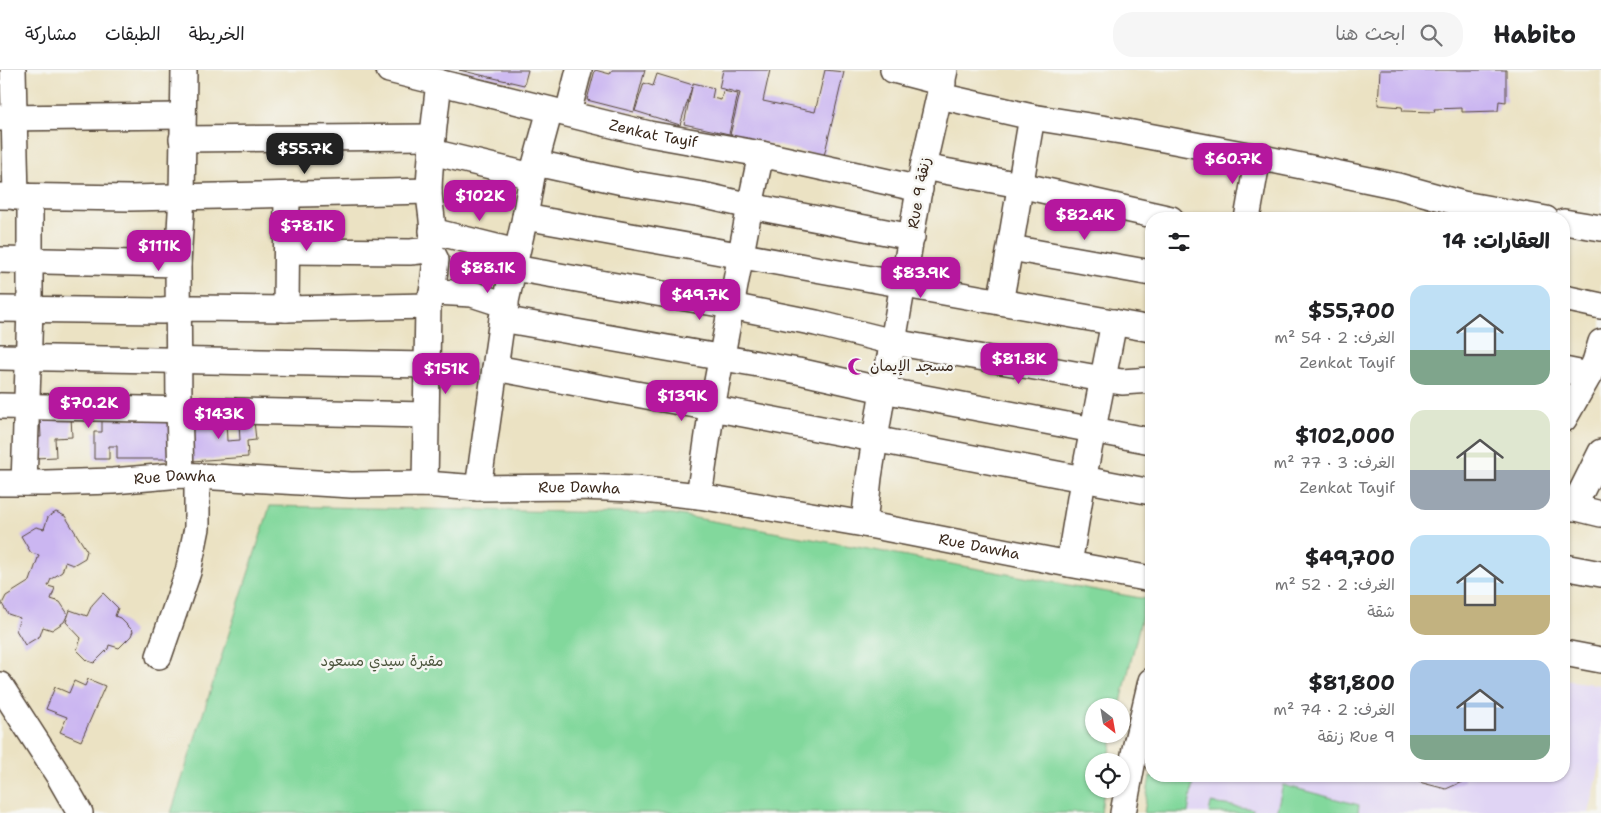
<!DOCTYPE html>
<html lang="ar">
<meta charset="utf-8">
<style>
:root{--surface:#fff;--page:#f6f6f6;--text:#202124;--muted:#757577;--line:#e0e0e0;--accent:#b5179e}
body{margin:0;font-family:"Shantell Sans","Playpen Sans Arabic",sans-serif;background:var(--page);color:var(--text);direction:rtl;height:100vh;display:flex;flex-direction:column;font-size:19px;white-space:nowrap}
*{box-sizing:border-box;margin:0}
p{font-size:16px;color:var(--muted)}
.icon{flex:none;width:28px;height:28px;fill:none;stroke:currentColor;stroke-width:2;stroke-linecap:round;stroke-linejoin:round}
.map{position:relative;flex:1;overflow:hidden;direction:ltr}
.panel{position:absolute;left:1145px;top:142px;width:425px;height:570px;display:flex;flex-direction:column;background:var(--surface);border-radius:20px;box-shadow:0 1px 4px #0004;direction:rtl}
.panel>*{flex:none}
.needle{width:32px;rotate:149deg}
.tools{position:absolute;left:1085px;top:628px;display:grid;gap:10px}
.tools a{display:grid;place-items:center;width:45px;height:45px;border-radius:50%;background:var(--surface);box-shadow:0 1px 4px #0004;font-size:25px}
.price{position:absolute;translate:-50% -42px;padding:0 11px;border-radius:10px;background:var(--accent);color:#fff;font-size:16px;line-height:32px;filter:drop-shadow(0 1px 2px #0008)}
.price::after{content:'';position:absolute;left:50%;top:30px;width:15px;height:11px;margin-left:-8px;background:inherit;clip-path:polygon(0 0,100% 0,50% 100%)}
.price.selected{background:#222;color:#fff}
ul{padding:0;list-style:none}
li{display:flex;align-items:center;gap:15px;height:125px;padding:0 20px}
li span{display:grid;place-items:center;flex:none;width:140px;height:100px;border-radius:15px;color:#555}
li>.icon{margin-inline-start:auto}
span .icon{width:60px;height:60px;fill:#fffc;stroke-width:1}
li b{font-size:21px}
h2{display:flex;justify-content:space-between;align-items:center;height:60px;padding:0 20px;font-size:21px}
header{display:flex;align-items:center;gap:30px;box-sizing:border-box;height:70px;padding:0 25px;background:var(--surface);border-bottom:1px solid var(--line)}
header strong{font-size:24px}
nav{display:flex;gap:28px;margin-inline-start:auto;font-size:18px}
.search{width:350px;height:45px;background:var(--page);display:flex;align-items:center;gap:12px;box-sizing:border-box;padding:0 18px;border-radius:20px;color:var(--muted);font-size:19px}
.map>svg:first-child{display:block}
.built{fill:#e0d4f4}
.green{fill:#82d89c;stroke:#5e815d}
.building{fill:#cbb6f1}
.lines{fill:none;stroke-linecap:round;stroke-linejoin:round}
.minor-casing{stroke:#554637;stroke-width:28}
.minor{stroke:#fff;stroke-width:25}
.labels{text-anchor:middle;stroke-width:5;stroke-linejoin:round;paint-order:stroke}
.street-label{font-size:15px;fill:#3b2a1e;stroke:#f6f6f2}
.poi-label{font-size:15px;fill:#3b2a1e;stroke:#f6f6f2;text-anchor:start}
.park-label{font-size:15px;fill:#4d563e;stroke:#f6f6f2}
</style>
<header>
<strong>Habito</strong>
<div class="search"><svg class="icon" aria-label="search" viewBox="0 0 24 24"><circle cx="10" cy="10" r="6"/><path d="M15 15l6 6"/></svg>ابحث هنا</div>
<nav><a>الخريطة</a><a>الطبقات</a><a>مشاركة</a></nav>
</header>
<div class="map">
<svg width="1601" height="743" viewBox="0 0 1601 743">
<rect width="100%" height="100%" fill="#f6f6f2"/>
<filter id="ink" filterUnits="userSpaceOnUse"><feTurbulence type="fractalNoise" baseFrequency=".02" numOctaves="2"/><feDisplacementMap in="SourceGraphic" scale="10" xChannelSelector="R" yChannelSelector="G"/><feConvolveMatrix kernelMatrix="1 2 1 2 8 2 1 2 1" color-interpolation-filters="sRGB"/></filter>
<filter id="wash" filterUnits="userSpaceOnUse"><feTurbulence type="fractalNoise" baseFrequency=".0096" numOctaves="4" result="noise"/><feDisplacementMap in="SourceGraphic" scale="20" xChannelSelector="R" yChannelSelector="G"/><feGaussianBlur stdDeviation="1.12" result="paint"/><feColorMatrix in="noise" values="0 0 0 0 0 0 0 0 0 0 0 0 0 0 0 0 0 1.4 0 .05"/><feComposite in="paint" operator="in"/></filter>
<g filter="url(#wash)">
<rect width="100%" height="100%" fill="#ebe2c3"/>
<polygon class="built" points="1564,610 1601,615 1601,692 1589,743 1188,743 1194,706 1564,706"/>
<g class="green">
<polygon points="270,436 673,444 1146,529 1120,636 1094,636 1094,664 1114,664 1108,691 1094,691 1094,719 1104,719 1101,743 171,743"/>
<polygon points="1150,706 1193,712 1188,743 1144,743"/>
<polygon points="1283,715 1359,735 1358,743 1276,743"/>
<polygon points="1211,733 1253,739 1252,743 1209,743"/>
</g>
<g id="blocks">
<g class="building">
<polygon points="459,0 528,0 524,15"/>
<polygon points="595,0 610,4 612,0 645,0 634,42 587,30"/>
<polygon points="723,0 770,0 763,31 815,42 825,0 844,2 824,86 730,65 740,23 719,18"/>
<polygon points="1380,0 1506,0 1506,32 1499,31 1498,41 1462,42 1462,38 1434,39 1435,42 1403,41 1402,37 1378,35"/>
<polygon points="657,4 693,15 693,13 714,18 712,28 721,30 723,21 738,24 729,64 684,54 692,17 680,55 635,41 644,13 653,16"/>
<polygon points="71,346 72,367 55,368 56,387 36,388 34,367 41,367 40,348"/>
<polygon points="102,348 176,349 176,389 117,389 117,376 109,376 109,389 94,389 94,362 102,362"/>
<polygon points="226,349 227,371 240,370 239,353 254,351 256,370 247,371 248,387 192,391 189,351"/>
<polygon points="56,442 65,446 87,481 85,488 73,495 65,492 62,502 51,509 48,516 55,518 51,529 60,532 68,544 64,552 52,560 43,557 40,566 25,575 16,560 20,548 8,544 2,534 6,526 30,511 39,485 31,483 21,466 36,457 44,459 48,447"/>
<polygon points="103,523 118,538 115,546 120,548 133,561 131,566 119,578 109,575 108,579 94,593 88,591 77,580 81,568 66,552 70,540 87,546 92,535"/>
<polygon points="88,609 105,616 81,671 60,662 67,647 46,639 55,617 69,623 74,611 85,616"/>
<polygon points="1420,706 1464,706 1464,711 1446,719 1419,712"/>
</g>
</g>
</g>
<g filter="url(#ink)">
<use href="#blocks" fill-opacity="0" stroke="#554637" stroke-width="1"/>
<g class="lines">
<defs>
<g id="minor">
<polyline points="13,0 16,127"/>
<path id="s1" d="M389 0 649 64 761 84 920 119"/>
<polyline points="893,0 943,13"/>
<polyline points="940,26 1032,47 1127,62 1258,87 1398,116 1463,134 1546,149"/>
<polyline points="568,43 579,0"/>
<polyline points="0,48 182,46"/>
<polyline points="182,69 433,67"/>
<polyline points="432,82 532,106"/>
<polyline points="536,93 623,112 702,125 750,136 912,167"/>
<polyline points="923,97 1020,115 1171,149"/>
<polyline points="0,126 130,128 429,121"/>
<polyline points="525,147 1151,259"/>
<polyline points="1247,149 1258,87"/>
<polyline points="1564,152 1601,158"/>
<polyline points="432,161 516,182"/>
<polyline points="1011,178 1151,203"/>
<polyline points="425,180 434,186 436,190 432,224"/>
<path d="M287 181 411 182C418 181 428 182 431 174 436 160 429 136 429 120 430 84 435 48 439 12"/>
<polyline points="0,190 178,194"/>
<polyline points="514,198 731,236 816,253 893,272 1103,309 1122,312 1151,310"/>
<polyline points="1564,228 1601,236"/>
<path d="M1000 232C1012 171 1021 109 1032 47"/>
<path d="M0 239 162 241 194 238 286 239 428 236C429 230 430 225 435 222L472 224 506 235"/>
<polyline points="286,239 287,125"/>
<polyline points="502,249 798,301 883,320 1151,371"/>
<polyline points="0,287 427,295"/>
<polyline points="495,298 712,338 1151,422"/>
<polyline points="1564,300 1589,305"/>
<polyline points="0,336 426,345"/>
<polyline points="1564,349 1589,305 1595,292 1601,272"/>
<polyline points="181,405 179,339 178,194 182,126 184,0"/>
<path id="s2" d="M0 413H46L113 411 181 405 351 415 425 414 478 418 579 417 635 419 699 426 864 454 1069 494 1151 509"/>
<polyline points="24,413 30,240 30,127"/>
<polyline points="425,414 428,236"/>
<polyline points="478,418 502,249 525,147 532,106 550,40"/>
<polyline points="699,426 712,338 750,136 761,84"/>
<polyline points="1564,435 1601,444"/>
<polyline points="1573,438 1601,382"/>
<polyline points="864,454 869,407 883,320 893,272 923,97 945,0"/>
<polyline points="1069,494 1083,410 1114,252"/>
<polyline points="1564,497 1601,504"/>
<polyline points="1564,583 1601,590"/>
<polyline points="159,586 188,502 197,458 197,406"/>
<polyline points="0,615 60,708 80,743"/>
<polyline points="1123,743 1135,679 1151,611"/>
</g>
</defs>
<use href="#minor" class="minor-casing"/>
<use href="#minor" class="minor"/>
</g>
</g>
<defs>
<symbol id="mosque-bare" viewBox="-9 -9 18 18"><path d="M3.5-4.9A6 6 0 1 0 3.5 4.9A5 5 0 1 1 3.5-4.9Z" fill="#b5179e" stroke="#f6f6f2" stroke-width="2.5" paint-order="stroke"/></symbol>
</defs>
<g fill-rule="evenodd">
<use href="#mosque-bare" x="844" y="284" width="25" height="25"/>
</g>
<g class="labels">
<g class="street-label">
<text dy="5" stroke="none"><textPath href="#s1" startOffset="272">Zenkat Tayif</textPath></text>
<text transform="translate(919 123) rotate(-80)" y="5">Rue 9 زنقة</text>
<text dy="5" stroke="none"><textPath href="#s2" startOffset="175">Rue Dawha</textPath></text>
<text dy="5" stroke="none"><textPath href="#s2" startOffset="580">Rue Dawha</textPath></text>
<text dy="5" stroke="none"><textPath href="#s2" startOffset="985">Rue Dawha</textPath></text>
</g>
<g class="poi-label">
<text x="870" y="301">مسجد الإيمان</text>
</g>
<g class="park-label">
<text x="382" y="596">مقبرة سيدي مسعود</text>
</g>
</g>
</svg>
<div class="tools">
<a><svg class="needle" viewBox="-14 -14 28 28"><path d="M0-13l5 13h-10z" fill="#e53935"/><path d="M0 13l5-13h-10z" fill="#757577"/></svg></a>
<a><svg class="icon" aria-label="locate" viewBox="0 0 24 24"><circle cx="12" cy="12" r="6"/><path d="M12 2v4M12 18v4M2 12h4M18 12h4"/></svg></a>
</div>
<b class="price selected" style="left:305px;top:105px">$55.7K</b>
<b class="price" style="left:1233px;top:115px">$60.7K</b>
<b class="price" style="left:480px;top:152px">$102K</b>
<b class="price" style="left:1085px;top:171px">$82.4K</b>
<b class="price" style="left:307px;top:182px">$78.1K</b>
<b class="price" style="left:159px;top:202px">$111K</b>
<b class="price" style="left:488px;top:224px">$88.1K</b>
<b class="price" style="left:921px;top:229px">$83.9K</b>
<b class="price" style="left:700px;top:251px">$49.7K</b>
<b class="price" style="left:1019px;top:315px">$81.8K</b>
<b class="price" style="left:446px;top:325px">$151K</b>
<b class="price" style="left:682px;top:352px">$139K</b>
<b class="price" style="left:89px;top:359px">$70.2K</b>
<b class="price" style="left:219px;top:370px">$143K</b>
<section class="panel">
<h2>العقارات: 14<svg class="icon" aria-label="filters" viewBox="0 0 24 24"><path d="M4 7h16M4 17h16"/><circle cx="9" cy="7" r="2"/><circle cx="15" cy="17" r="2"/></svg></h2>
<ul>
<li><span style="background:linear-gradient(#bfe0f5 65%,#7fa58c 0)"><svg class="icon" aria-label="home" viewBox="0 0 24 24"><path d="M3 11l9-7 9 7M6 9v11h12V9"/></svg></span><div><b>$55,700</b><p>الغرف: 2 · 54 m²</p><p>Zenkat Tayif</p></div></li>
<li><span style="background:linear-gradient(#dfe7d0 60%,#9aa5b1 0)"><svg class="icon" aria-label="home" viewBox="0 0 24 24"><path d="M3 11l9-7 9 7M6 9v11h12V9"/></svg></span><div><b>$102,000</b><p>الغرف: 3 · 77 m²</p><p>Zenkat Tayif</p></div></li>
<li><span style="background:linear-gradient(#bfe0f5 60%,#c2b280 0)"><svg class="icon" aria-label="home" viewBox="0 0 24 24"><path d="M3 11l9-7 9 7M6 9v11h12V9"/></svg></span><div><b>$49,700</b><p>الغرف: 2 · 52 m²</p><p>شقة</p></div></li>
<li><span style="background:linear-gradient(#a9c7e8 75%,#7fa58c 0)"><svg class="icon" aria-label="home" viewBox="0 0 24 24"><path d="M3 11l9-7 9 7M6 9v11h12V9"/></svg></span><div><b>$81,800</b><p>الغرف: 2 · 74 m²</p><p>Rue 9 زنقة</p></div></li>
</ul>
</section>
</div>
